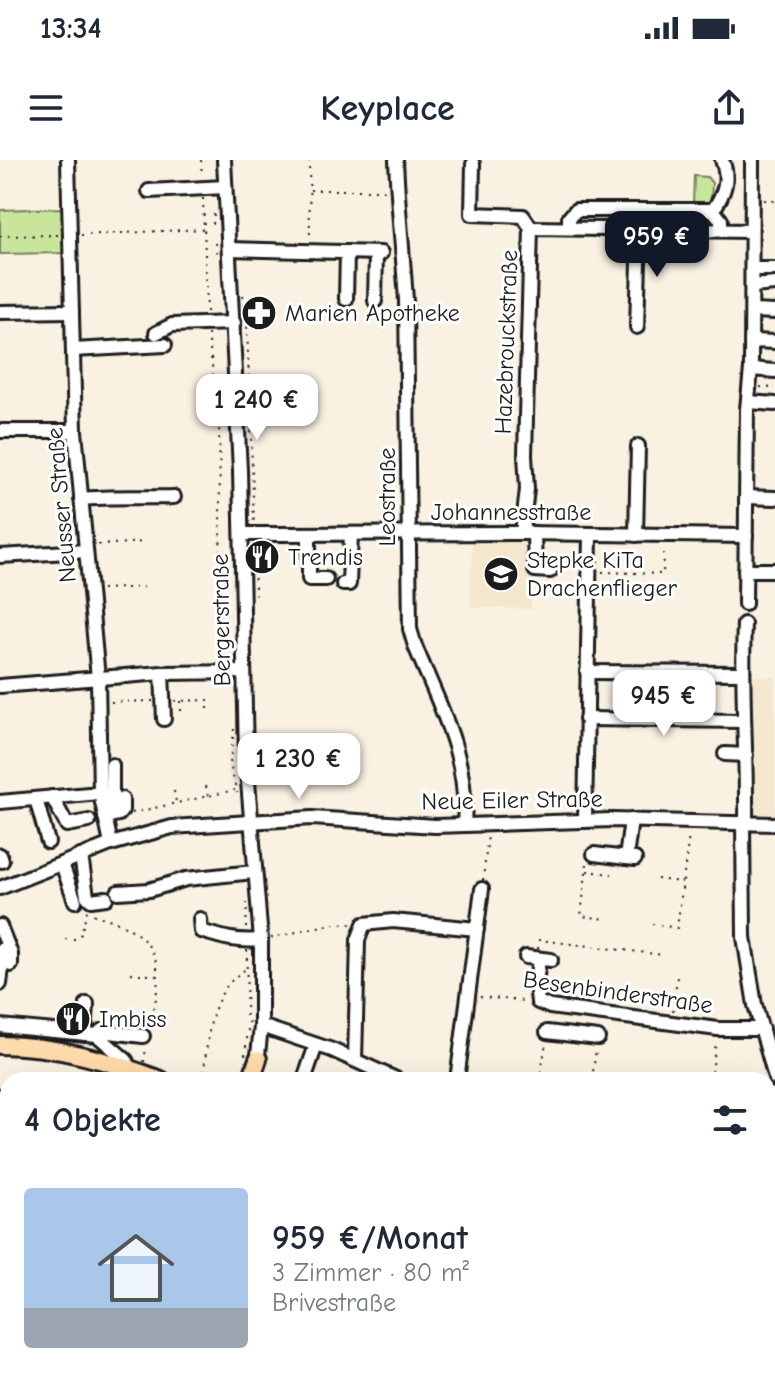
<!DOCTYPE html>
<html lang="de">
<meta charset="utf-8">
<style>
:root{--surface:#fff;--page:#f2f2f3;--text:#1f2937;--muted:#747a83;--accent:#111827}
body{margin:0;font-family:"Comic Neue",sans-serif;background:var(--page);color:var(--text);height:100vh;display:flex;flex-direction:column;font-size:30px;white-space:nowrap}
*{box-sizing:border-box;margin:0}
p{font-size:26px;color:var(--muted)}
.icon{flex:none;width:44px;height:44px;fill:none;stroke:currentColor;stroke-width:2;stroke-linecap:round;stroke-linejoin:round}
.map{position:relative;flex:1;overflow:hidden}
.sheet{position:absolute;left:0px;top:912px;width:776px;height:314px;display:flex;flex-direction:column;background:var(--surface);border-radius:24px 24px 0 0;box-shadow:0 8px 32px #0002}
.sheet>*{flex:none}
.price{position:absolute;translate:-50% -68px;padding:0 18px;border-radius:16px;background:#fff;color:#222;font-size:26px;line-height:52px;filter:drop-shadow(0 2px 4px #0008)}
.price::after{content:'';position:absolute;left:50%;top:48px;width:24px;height:18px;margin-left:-12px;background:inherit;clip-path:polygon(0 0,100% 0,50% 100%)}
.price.selected{background:var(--accent);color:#fff}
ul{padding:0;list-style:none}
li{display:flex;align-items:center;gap:24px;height:200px;padding:0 24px}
li span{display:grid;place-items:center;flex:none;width:224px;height:160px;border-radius:8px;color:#555}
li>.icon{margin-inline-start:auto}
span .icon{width:96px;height:96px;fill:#fffc;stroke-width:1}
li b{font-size:34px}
h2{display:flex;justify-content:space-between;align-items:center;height:96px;padding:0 24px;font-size:34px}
.status{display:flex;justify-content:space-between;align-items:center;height:56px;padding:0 40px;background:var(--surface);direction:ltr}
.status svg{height:22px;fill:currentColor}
header{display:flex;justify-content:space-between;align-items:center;height:104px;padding:0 24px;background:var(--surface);font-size:36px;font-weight:700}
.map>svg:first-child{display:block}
.built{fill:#f4e7ce}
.green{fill:#c9e59b;stroke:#72805c;stroke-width:2}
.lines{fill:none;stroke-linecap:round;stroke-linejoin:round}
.minor-casing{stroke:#1c1c1c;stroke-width:18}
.major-casing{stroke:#1c1c1c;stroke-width:22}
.path{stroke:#1c1c1c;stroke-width:2;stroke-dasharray:2 6;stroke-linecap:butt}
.minor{stroke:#fff;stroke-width:12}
.major{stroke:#fedbac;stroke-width:16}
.labels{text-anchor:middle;stroke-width:6;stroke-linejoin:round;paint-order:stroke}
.poi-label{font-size:24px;fill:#1c1c1c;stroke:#fff;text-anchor:start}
.street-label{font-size:24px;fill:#1c1c1c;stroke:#fff}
</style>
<div class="status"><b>13:34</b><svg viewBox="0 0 49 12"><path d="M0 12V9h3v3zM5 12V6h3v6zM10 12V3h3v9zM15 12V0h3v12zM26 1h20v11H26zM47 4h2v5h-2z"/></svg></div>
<header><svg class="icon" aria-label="menu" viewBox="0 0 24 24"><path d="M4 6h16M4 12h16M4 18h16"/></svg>Keyplace<svg class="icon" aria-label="share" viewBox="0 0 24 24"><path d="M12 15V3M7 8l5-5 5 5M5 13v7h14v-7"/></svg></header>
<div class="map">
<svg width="775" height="1225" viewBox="0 0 775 1225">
<rect width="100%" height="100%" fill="#f9f1e2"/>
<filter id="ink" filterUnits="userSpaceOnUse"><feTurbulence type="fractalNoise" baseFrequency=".0125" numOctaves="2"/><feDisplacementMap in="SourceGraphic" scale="16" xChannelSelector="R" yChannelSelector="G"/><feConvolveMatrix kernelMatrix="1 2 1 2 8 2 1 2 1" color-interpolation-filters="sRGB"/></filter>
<g filter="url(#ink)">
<g class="built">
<polygon points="472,380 532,381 531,449 471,447"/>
<polygon points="752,516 775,517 775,655 750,654"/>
<polygon points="73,1218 141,1218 138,1225 72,1225"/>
</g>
<g class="green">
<polygon points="694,16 707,17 712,23 711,41 708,44 693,44"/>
<polygon points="63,48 65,93 0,94 0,50"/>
<polygon points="775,1208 775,1225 736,1225 755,1218 768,1218 768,1212"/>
</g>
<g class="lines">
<defs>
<g id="minor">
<polyline points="68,0 75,271 98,518 100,633 111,684"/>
<polyline points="224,0 240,310 246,597 261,780 261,866 257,905"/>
<path d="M396 0C398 47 403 93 406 141L410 469 415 486C440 547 469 597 464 665"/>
<polyline points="473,4 472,54 523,56 531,68"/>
<polyline points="149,31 225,27"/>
<path d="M713 50C724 34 730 19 722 0"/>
<polyline points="569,67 569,58 576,50 713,50 721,60 721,70"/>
<polyline points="229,89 381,93"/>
<polyline points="752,109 775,109"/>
<polyline points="752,126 775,124"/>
<polyline points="346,139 347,92"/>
<polyline points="375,141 376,93"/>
<polyline points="752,151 775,152"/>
<polyline points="0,152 72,151"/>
<polyline points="637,167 640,70"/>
<polyline points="156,173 172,165 234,163"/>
<polyline points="751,181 775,182"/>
<polyline points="73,190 165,185"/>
<polyline points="751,209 775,211"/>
<polyline points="748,242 775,244"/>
<polyline points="0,271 75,271"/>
<polyline points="747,337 775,338"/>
<path d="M81 339C113 336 142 338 174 337"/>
<polyline points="522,373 527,329 525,295 531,68 751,71"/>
<polyline points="534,373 535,410 550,411"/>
<polyline points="242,374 273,374"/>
<polyline points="276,374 522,373 746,376"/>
<polyline points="309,374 309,419 326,419"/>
<polyline points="636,375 638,286"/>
<polyline points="0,396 86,391"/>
<polyline points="745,410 775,410"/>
<polyline points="343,424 349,424 351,374"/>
<polyline points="745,444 747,249 751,209 752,0"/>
<path d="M744 464C741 531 747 596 746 662"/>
<polyline points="587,512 743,513"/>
<polyline points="162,513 164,559"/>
<polyline points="0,526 162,513 244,512"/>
<polyline points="586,559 743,561"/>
<polyline points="725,594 746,595"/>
<polyline points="52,637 67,665 89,661"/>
<polyline points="36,639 48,682"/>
<polyline points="0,642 100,633"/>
<polyline points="103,645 112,645 112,605"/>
<polyline points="105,657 119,654 122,650 122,639"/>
<polyline points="585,661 590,375"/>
<polyline points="743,662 744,777 755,845 775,918"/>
<polyline points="594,694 635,699"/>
<polyline points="0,695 2,701"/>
<polyline points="81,696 87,736 91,740 106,738"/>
<polyline points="626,698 631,660"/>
<polyline points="62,704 75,741"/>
<polyline points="0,728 111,684 172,667 312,658 435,666 612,660 775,664"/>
<polyline points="118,732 149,730 186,719 254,712"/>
<path d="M200 759 201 771C223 778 237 782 261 780"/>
<polyline points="0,766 11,794 11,805"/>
<polyline points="0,790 2,807 0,824"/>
<polyline points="526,797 551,800"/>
<polyline points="539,799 536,824 538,842 550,847 718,869 762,869"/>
<polyline points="0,866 97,875 101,871 143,876"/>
<polyline points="261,866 332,890 398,920"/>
<polyline points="547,872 598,878"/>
<polyline points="85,874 87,844"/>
<polyline points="97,875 126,900 130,909"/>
<polyline points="355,900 358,780 364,764 393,761 477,769"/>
<polyline points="304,920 316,885"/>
<polyline points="457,920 482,729"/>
<polyline points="0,936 8,937"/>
<polyline points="768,936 775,934"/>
<polyline points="0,996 8,998"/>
<polyline points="768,1067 775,1065"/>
<polyline points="717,1218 718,1225"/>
<polyline points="333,1225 334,1218"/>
<polyline points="632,1225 635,1218"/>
</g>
<g id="major">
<path d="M0 885C55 885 109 901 161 920"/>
<polyline points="251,920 258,899"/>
<polyline points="768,1197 775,1193"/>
</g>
</defs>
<use href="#minor" class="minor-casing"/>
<use href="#major" class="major-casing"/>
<g class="path">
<polyline points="201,0 202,16"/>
<polyline points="309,0 310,80"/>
<polyline points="310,30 388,30"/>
<polyline points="203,38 207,152"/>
<polyline points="764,40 775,41"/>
<polyline points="213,64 214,53"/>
<polyline points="81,75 203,69"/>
<polyline points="0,76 59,75"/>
<polyline points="215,83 217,95"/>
<polyline points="243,135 247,165 254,363"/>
<polyline points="208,174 219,262 221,436 225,503"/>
<polyline points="760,227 775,228"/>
<polyline points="98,385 145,382"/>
<polyline points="254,386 255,435"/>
<polyline points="602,412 663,414 664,387"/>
<polyline points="102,429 149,427"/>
<polyline points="175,541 208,540 208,551"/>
<polyline points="181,541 181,552"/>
<polyline points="111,542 153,541"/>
<polyline points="234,569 230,604 237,633"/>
<polyline points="206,626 208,636"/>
<polyline points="174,631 176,642"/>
<polyline points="132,653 235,630"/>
<polyline points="587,704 581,756 607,759"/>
<polyline points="587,711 612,714"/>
<polyline points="657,719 682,722"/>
<polyline points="483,720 488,675"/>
<path d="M86 751C96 757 110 758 121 764 169 788 159 822 151 866"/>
<polyline points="652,764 677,768 689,675"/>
<polyline points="246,768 247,743"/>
<path d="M271 778C295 773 328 762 351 764"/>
<polyline points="65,779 75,779 81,774 86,754"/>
<polyline points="538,789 539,780 664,795"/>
<polyline points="131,813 158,816"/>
<polyline points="480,837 525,841"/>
<polyline points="673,851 677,817"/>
<polyline points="245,895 249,862 246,857 247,790"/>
<polyline points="144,902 146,888"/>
<polyline points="592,919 596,889"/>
<path d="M203 920C208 879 208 830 248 808"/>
<polyline points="540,920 546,882"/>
<polyline points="646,920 647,917 674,920"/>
<polyline points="711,920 716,881"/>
<polyline points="660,1225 662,1218"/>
<polyline points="775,1225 775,1223"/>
</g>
<use href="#minor" class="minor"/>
<use href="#major" class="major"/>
</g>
</g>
<defs>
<symbol id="pharmacy-disc" viewBox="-11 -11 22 22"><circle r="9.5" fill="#1c1c1c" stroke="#fff"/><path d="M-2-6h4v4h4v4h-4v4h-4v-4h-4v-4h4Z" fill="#fff"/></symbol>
<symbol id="restaurant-disc" viewBox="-11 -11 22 22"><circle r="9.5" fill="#1c1c1c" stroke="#fff"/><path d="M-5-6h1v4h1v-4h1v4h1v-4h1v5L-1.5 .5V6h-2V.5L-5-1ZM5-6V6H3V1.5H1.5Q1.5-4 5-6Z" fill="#fff"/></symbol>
<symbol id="school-disc" viewBox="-11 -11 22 22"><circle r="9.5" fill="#1c1c1c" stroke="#fff"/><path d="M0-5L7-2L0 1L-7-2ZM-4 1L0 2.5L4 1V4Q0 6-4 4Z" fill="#fff"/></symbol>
</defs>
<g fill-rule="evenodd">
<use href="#pharmacy-disc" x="239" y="133" width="40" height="40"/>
<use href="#restaurant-disc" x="242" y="377" width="40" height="40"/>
<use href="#school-disc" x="481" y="394" width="40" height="40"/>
<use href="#restaurant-disc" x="53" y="839" width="40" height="40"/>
</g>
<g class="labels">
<g class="poi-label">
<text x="285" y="161">Marien Apotheke</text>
<text x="288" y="405">Trendis</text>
<text x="527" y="408">Stepke KiTa<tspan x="527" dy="28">Drachenflieger</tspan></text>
<text x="99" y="867">Imbiss</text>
</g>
<g class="street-label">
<text transform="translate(506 182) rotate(-88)" y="8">Hazebrouckstraße</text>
<text transform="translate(387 337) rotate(-90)" y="8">Leostraße</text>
<text transform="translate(61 345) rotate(-95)" y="8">Neusser Straße</text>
<text x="511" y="360">Johannesstraße</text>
<text transform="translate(221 460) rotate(-91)" y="8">Bergerstraße</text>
<text transform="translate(512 640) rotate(-1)" y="8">Neue Eiler Straße</text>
<text transform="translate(618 832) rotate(8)" y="8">Besenbinderstraße</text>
</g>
</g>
</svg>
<b class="price selected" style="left:657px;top:119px">959 €</b>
<b class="price" style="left:257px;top:282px">1 240 €</b>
<b class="price" style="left:664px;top:578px">945 €</b>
<b class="price" style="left:299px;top:641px">1 230 €</b>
<section class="sheet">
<h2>4 Objekte<svg class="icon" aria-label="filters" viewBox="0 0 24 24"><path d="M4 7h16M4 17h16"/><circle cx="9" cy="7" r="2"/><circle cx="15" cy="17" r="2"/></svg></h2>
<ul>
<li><span style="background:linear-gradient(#a9c7e8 75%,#9aa5b1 0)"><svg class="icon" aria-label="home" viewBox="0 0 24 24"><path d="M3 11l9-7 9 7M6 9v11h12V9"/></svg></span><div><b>959 €/Monat</b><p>3 Zimmer · 80 m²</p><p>Brivestraße</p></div></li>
</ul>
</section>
</div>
